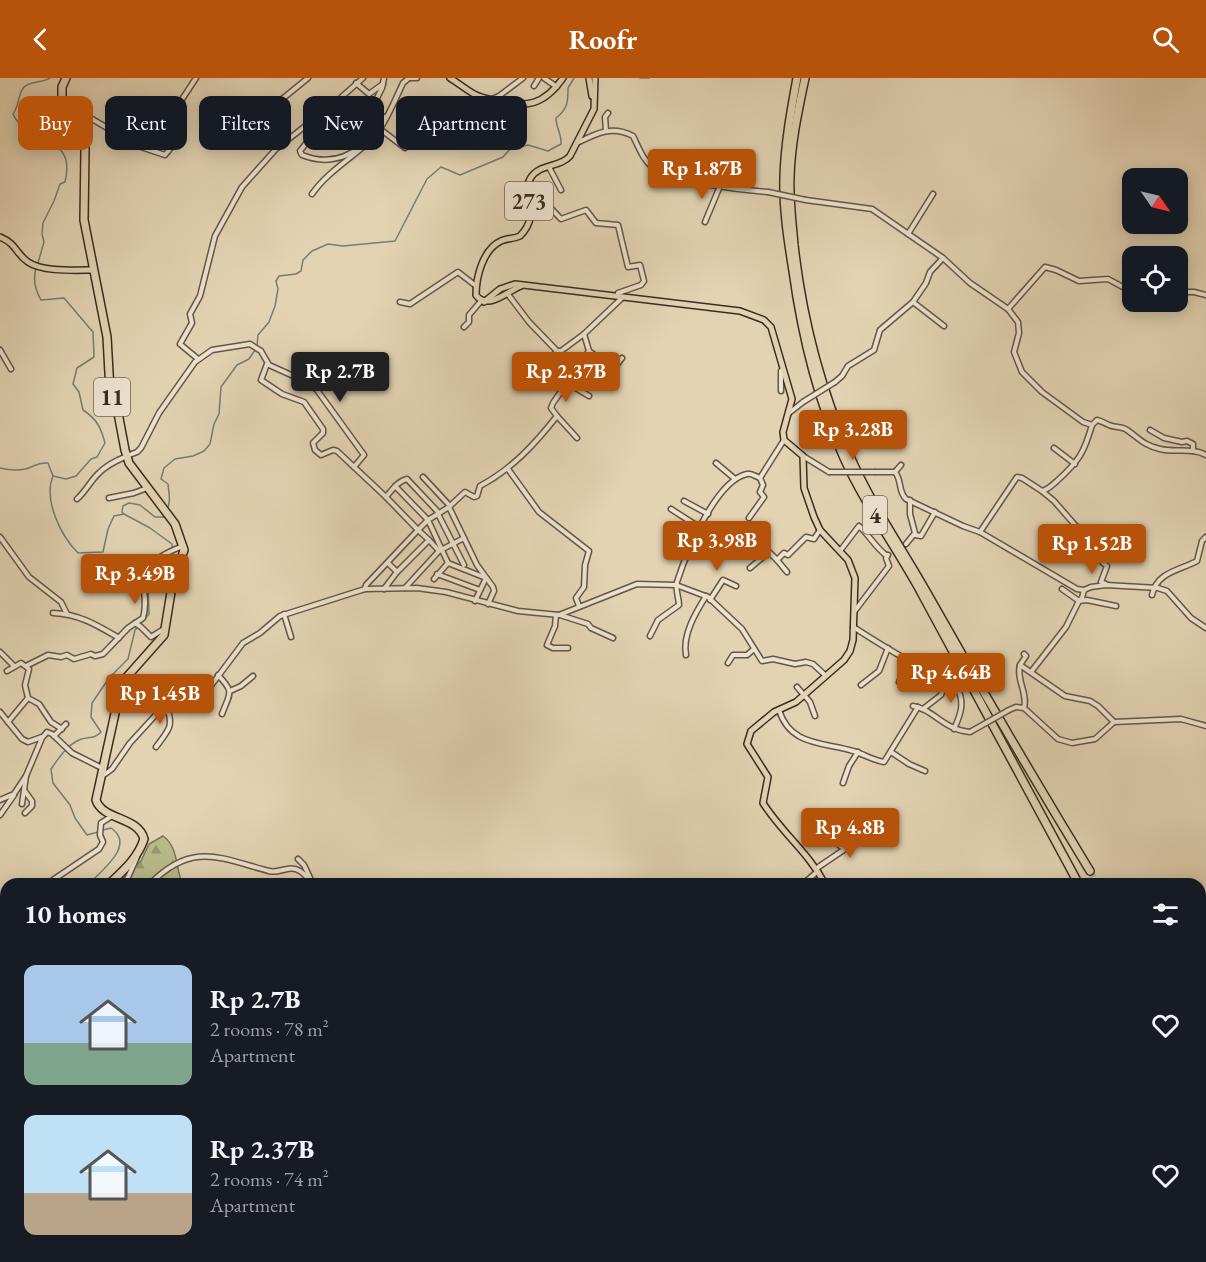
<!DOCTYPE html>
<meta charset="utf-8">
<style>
:root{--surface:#171b24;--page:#20242c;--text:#f1f3f6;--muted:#9ea1a6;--accent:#b45309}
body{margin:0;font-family:"EB Garamond",serif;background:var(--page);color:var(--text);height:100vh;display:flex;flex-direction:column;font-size:22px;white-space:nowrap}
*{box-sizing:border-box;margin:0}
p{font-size:20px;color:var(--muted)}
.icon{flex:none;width:33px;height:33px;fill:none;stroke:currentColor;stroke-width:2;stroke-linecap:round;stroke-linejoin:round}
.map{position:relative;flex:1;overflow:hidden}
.side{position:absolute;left:0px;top:800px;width:1206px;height:386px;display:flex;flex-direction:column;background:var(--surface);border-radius:18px 18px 0 0;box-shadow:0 3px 15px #0003}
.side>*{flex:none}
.banner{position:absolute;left:18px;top:18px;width:600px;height:54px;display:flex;gap:12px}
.needle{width:39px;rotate:124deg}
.fabs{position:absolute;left:1122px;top:90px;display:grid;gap:12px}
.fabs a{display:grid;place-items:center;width:66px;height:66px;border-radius:12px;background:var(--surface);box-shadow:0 3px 15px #0003;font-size:30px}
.price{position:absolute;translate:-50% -51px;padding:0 14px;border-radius:6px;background:var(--accent);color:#fff;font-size:20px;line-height:39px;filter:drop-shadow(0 2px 3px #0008)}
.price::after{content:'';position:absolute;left:50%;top:36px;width:18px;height:14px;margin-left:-9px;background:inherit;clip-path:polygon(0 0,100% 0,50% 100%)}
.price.on{background:#222;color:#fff}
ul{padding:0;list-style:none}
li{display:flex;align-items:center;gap:18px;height:150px;padding:0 24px}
li span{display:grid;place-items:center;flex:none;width:168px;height:120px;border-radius:12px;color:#555}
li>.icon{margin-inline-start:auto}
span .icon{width:72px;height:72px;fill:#fffc;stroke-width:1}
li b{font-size:26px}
h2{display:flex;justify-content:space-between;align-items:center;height:72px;padding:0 24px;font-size:26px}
.pill{padding:0 21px;border-radius:12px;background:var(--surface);box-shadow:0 3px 15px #0003;font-size:21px;line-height:54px}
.pill.on{background:var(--accent);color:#fff}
header{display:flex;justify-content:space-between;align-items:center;height:78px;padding:0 24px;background:var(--accent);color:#fff;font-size:27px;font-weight:700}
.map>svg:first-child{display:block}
.forest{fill:url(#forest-firs);stroke:#797456;stroke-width:1.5}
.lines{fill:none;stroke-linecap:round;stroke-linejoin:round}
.stream{stroke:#717f77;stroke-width:1.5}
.highway-tunnel{stroke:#c1b296;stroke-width:7;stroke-dasharray:7 3.5;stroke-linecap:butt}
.minor-casing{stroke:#645647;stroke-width:7}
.major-casing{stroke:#3a2c23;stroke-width:8}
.highway-casing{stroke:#3a2c23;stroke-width:10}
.minor{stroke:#ede2ce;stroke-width:4}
.major{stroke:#e3d3b3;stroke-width:5}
.highway{stroke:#e3d3b3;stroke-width:7}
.minor-bridge-casing{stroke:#645647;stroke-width:7;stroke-linecap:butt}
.minor-bridge{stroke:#ede2ce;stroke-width:4}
.labels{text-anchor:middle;stroke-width:4.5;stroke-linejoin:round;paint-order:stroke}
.shield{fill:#ede2ce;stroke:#706356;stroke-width:1.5}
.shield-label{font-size:22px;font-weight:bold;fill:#3a2c23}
</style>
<header><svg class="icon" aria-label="back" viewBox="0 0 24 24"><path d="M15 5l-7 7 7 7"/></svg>Roofr<svg class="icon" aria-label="search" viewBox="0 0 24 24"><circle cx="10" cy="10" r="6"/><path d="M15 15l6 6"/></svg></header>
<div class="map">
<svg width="1206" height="1184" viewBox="0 0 1206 1184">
<defs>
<pattern id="forest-firs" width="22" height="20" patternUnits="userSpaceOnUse" patternTransform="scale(1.5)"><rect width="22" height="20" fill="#b8bb89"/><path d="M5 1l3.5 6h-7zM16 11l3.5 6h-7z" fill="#979870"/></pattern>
</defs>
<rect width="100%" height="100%" fill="#e3d3b3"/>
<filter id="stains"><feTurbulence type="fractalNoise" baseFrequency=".00333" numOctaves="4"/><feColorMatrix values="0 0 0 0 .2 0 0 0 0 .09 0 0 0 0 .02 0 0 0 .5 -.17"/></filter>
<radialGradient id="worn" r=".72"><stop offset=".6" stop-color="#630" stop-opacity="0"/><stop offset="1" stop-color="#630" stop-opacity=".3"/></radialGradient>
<g class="forest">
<path d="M163 758C178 768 176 791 182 805L116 806 141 783 149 766Z"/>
<polygon points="6,1065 6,1179 30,1179 26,1184 0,1184 0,1078 5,1074"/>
</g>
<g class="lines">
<g class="stream">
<polyline points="640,0 649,0"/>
<path d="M38 185 44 164 42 156 43 145 54 123 60 106 65 104C77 54 29 71 13 36 20 27 18 11 27 7 35 3 41 5 50 0"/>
<path d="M36 190C33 201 35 212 41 222L64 220 93 254 94 279 77 290 73 306 79 314 83 332C97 341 101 350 105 365L97 379 91 381 76 398 66 401 53 398C43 422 61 458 78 475L103 474 108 451 114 438 124 436 150 450 172 466V475L170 476"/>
<path d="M257 268 258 257 269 244 275 228 278 211 276 203 279 198 296 196 301 193 303 182 312 173 328 166 343 168 395 163 427 101 441 89 460 97 503 79 510 71 528 67 548 73 561 66C562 56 556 50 556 40 568 31 568 23 568 10L574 0"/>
<path d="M0 390C8 392 16 393 25 391 35 389 36 384 48 385L53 398"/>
<path d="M167 432C171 424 169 415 168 406L161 401 164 390 175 381 193 378 204 373 210 366 214 346 219 336 221 309 237 287 249 281 255 272"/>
<polyline points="124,436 122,434 123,428 129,425 140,427 155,439 164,439 165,437"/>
<path d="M98 754 87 757 75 740 70 727 53 705 51 691C59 680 66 668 79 662 87 658 94 662 101 654L91 639 92 625 109 600 128 581 135 552 149 536 148 502 151 493 163 479"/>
<path d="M89 806C102 792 136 767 111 750L103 752"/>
<polyline points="0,906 6,905"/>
<polyline points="5,1017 4,1004 6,1000"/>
<polyline points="0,1080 6,1075"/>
</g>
<polyline class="highway-tunnel" points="1090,793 1097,806"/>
<defs>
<g id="minor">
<polyline points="410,0 417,0"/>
<polyline points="544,0 557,9"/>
<polyline points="356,5 369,16 383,6"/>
<polyline points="534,8 539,0"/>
<polyline points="377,20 382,10 384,0"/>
<polyline points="492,21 499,18 523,0"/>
<polyline points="281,22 308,0"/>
<polyline points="336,24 375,58"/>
<polyline points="369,27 385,40"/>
<polyline points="326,31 364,68"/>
<polyline points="75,43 92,41 138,68 165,77 170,71 179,26 196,0"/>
<path d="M307 47 315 54 300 73 302 77C322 85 343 83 361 68"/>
<polyline points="380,51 405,70"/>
<polyline points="606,53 605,39 608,35"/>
<polyline points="133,64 133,33"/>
<path d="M577 65C597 55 612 47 633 58 639 70 643 82 653 90 671 104 743 112 768 114"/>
<polyline points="549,89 561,112"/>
<path d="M312 116C328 93 354 79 374 59 385 47 396 20 403 5L409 0"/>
<path d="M806 122 872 131 943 180 970 205 1008 231 1018 244 1019 255 1014 274 1022 294 1042 314 1083 344 1092 347C1084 375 1079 383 1057 403 1052 407 1049 411 1042 413L1022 400 1017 399 980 454"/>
<polyline points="531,131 545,124 561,141 586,132 596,145 618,147 628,189 640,187 644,203 641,207 618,215 618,218"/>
<polyline points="705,144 720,108"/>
<polyline points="908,156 933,116"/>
<polyline points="1178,214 1194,214 1206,217"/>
<polyline points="507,215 529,244 557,273"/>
<polyline points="400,224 410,226 458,194 476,208"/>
<polyline points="913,224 944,248"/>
<polyline points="1008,231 1045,189 1056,192 1079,203 1108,201 1132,214"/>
<polyline points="464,249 469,244 469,237 481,223"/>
<polyline points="0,272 11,291"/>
<polyline points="589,273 611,289 615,289 622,280"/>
<polyline points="198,281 180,266 192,245 190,236 200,218 215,158 242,109 276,71 336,24 363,0"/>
<polyline points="267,286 261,302 282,316 304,324 323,351 323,355 313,365 315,372 321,377 333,372 337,373 386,419"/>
<polyline points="573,294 594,308"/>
<polyline points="566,304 589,318"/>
<polyline points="835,304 842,298 848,288 874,272 880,252 913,224 926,205 930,194 943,180"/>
<polyline points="528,308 557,273 561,273 584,256"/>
<polyline points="781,313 781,293 783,291"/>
<polyline points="789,335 803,324"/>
<polyline points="557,338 577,360"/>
<path d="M1092 347 1097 342C1102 343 1104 345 1109 347 1115 350 1122 348 1127 352 1140 361 1143 367 1160 371 1175 375 1192 369 1206 377"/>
<polyline points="1150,352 1164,360 1182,364 1187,363 1193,366 1193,373"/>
<polyline points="1054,370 1075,386"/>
<polyline points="803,378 829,394"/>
<polyline points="716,385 735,401"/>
<polyline points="508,391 539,434 589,473 585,487 584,509 576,520 579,528"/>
<path d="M876 394H895C902 402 898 414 906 421L963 448 980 454 1077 511 1084 512 1091 509 1106 507 1158 510 1167 513 1191 540 1206 550"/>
<polyline points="895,394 901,387"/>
<polyline points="423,399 450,428 449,429 477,487 493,509 494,513 488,526"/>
<path d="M395 408 428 442 418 452 386 419C392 412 398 403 407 401L439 435"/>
<polyline points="1042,413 1054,423 1075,447 1107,474 1103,485 1107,488 1101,504 1106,506"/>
<polyline points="109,420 134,415 147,410"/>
<path d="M77 421C86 413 91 402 99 395 109 385 124 379 137 374L141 370 159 335 195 284 212 272 250 266 261 273 269 287 309 305 317 312 364 377 354 389"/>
<polyline points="684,423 708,436"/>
<path d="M450 428 465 414 474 419 477 418 480 408C512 391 535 366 557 338L551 330 553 325 589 273 584 256 623 219"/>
<polyline points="671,431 699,449"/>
<polyline points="438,436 464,487"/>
<polyline points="749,440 764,419 760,414 763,407 760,400"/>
<polyline points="915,457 921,458 935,434"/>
<polyline points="0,459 29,499 61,524 67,536"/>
<polyline points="429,462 439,473"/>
<polyline points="906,466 915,455 910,436 910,422"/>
<path d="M840 473 859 448C869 457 875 469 887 478"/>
<polyline points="777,482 787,494"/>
<polyline points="388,485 397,494"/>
<polyline points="448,485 428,442 449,429"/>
<polyline points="750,490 769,474 777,482 784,475 788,477 806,459 814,461 820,452"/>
<polyline points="437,496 480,512"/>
<polyline points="434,501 448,485 486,500 475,523"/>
<polyline points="405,510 439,473 464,460"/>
<polyline points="365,511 366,507 418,452 429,462 397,494 384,511"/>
<polyline points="1062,511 1079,523 1087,522 1116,528"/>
<path d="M1152 517C1157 494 1178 493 1197 483L1202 463 1206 459"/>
<polyline points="710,522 723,502 736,508"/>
<polyline points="854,534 889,488 886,480 888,477"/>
<path d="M53 535C79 536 97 547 119 560"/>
<polyline points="284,536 291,559"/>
<polyline points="556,537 555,548 547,567 553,570 568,570"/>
<polyline points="560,537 588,546 591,550 613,560"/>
<polyline points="135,545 141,549 151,559 164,551"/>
<path d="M853 549C879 565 904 582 931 594 940 598 949 598 955 607 966 622 961 636 954 651"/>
<path d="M650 558 658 542 679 527C679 520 675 512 677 504 686 476 715 403 747 396 751 395 755 398 760 400L784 362"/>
<polyline points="0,574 14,588"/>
<path d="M686 577C682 557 696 534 706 518"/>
<polyline points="728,585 733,577 747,577 754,571"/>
<polyline points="1020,587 1026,578 1024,576"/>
<path d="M26 588 48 577 61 579 67 577 74 581 91 576 95 578 103 576 128 550 143 540C146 530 145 521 144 511 143 485 162 476 183 468"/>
<polyline points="7,593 21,585 29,591 25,607 28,620 8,644"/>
<polyline points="1031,594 1066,549 1079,523 1082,520 1084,512"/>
<path d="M218 597C235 615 230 614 222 636"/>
<polyline points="899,604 908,582"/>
<polyline points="861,607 879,593 888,570"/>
<polyline points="797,609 810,624 815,638"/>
<polyline points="230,613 241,608 253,598"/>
<polyline points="28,620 39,626 51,644 62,651"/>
<path d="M913 628C935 632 942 651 970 654"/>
<path d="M1024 630C1028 615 1016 602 1020 587L1065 618 1090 623 1098 628 1114 644"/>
<polyline points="923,631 941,617 947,599"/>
<path d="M779 632C790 668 823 664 853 673 864 676 872 682 884 684L918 629"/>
<polyline points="1009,632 1016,629 1024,630 1058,661 1072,665 1095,661 1114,644 1181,641 1206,648"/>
<polyline points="0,634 22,661 28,664 42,659"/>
<polyline points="54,658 66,646"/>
<path d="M156 669C170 650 174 649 166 626"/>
<polyline points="891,674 909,686 925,693"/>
<polyline points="101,699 112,691 130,665 173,618 192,614 203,614 210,609 243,565 260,555 280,538 365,511 417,510 446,514 518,533 559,537 637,506 676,507 708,519 742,551 762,583 773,581 795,586 806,584 813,586 826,598"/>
<polyline points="843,705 849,688 858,674"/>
<polyline points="24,712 32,723 32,728 25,735"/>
<polyline points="0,722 14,716 26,698 42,660 47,654 52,656 72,675 102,690"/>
<polyline points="22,726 26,698"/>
<polyline points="0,737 14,717"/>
<polyline points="298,781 304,787 311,802"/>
<polyline points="817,790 845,771 839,767"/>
<polyline points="47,806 99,771 103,764 100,757 101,745 112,738"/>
<polyline points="125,806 137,779"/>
<path d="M150 806C192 763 220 780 269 793 280 796 289 786 300 793 305 796 309 802 313 806"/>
<polyline points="803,806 818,793"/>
<polyline points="0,837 6,832"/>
<polyline points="1200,873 1206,871"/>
<polyline points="0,1058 3,1050 1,1024 6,1019"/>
<polyline points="1200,1096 1206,1097"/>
<polyline points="1206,1141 1201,1150 1206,1163"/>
<polyline points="385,1184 388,1179"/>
<polyline points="1053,1184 1058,1179"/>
</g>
<g id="major">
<path d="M450 0C458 5 465 11 474 16 481 20 489 21 497 23 527 30 544 27 563 0"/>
<polyline points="589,0 592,18"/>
<path d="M0 159C17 166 15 175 28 184 42 194 76 192 93 192"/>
<path d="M521 208C508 213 487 233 476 217 476 199 483 171 501 163 507 160 514 161 520 158 543 134 519 121 530 101 539 85 560 90 570 78L594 31 595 0"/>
<path d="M484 224 500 211 515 206 740 233 764 242 771 249 792 321 783 354 784 362 803 378 804 410 814 439 820 452 848 482 855 500 853 562 850 573 844 582 796 624 774 634 751 653 747 666 768 699 763 725C782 755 808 774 825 806"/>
<polyline points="1200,1000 1206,998"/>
</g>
<g id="highway">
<path d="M66 0 62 9V19L82 57 85 70 84 142 107 259 110 313 118 335 125 372 129 385 175 446 184 472 172 508 164 557 125 601 121 608 96 722C103 743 138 738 144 761 138 780 123 793 109 806"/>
<path d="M797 0C791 33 785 65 784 99 783 130 788 162 793 193 802 258 817 321 844 380 866 429 898 471 923 518 974 612 1025 707 1076 801"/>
<path d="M805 0C798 33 791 65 790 99 789 121 792 144 794 167 802 239 820 309 849 376 870 425 901 469 927 515 980 609 1034 701 1090 793"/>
<polyline points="1200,984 1206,994"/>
<polyline points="1200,1011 1206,1021"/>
<polyline points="0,1098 6,1098"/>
</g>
</defs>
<use href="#minor" class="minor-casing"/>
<use href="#major" class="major-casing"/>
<use href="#highway" class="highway-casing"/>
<use href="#minor" class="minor"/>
<use href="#major" class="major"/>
<use href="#highway" class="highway"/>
<defs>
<g id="minor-bridge">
<polyline points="768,114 806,122"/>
<polyline points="803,324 835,304"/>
<polyline points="829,394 876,394"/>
<polyline points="970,654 1009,632"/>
</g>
</defs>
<use href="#minor-bridge" class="minor-bridge-casing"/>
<use href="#minor-bridge" class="minor-bridge"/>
</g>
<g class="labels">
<g class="shield">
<rect x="505" y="104" width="48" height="38" rx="4.5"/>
<rect x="94" y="300" width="36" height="38" rx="4.5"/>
<rect x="863" y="418" width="24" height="38" rx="4.5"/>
</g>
<g class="shield-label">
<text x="529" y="131">273</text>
<text x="112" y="327">11</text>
<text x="875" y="445">4</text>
</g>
</g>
<rect width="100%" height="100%" filter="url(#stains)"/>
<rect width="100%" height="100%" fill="url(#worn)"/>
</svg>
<div class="fabs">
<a><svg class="needle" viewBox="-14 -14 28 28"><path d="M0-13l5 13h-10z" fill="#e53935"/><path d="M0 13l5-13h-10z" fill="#9ea1a6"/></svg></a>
<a><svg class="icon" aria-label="locate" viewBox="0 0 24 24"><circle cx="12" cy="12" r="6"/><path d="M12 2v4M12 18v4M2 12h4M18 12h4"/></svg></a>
</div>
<b class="price" style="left:702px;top:122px">Rp 1.87B</b>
<b class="price on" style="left:340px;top:325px">Rp 2.7B</b>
<b class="price" style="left:566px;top:325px">Rp 2.37B</b>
<b class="price" style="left:853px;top:383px">Rp 3.28B</b>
<b class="price" style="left:717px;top:494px">Rp 3.98B</b>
<b class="price" style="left:1092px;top:497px">Rp 1.52B</b>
<b class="price" style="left:135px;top:527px">Rp 3.49B</b>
<b class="price" style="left:951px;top:626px">Rp 4.64B</b>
<b class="price" style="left:160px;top:647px">Rp 1.45B</b>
<b class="price" style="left:850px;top:781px">Rp 4.8B</b>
<div class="banner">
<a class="pill on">Buy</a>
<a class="pill">Rent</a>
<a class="pill">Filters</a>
<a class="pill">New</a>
<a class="pill">Apartment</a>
</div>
<section class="side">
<h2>10 homes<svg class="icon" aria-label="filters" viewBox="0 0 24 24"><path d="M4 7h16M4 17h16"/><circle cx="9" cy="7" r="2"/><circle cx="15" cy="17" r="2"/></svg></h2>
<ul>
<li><span style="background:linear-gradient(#a9c7e8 65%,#7fa58c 0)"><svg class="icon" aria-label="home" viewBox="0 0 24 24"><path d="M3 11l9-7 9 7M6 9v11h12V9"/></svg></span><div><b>Rp 2.7B</b><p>2 rooms · 78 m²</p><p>Apartment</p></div><svg class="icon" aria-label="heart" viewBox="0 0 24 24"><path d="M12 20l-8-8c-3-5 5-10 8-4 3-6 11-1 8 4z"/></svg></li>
<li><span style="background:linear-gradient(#bfe0f5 65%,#b9a48a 0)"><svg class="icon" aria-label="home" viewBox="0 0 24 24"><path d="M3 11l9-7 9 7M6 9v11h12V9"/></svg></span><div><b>Rp 2.37B</b><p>2 rooms · 74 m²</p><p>Apartment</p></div><svg class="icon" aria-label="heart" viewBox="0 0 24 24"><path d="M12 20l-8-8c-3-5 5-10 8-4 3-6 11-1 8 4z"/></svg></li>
</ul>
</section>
</div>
